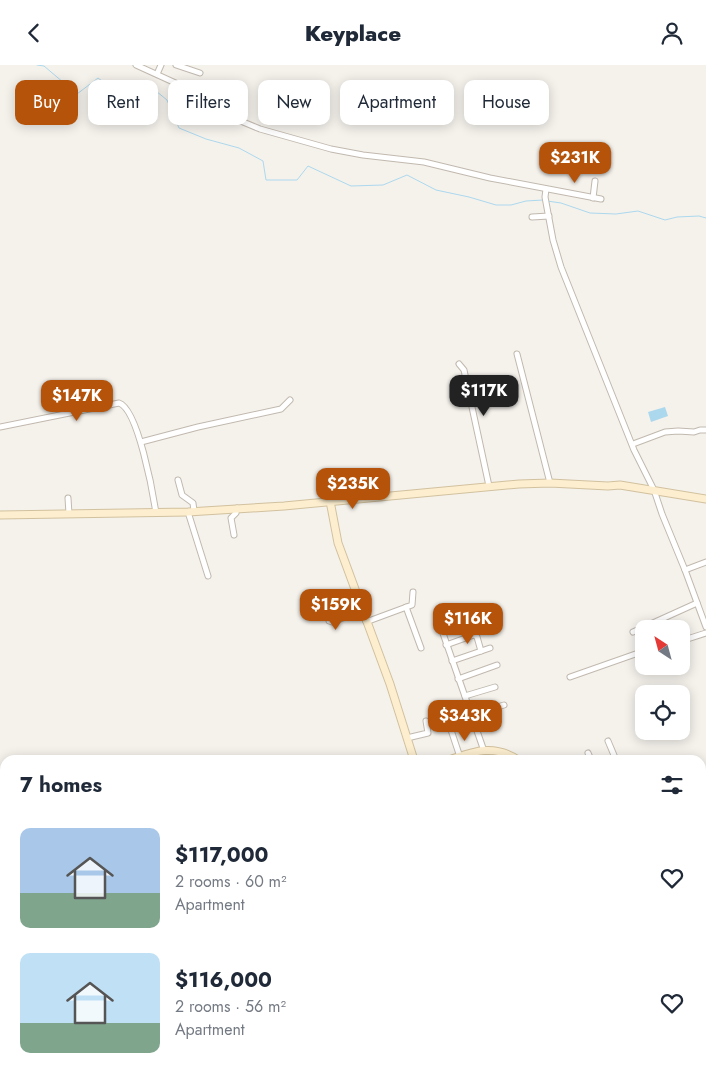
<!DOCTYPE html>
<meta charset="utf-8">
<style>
:root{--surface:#fff;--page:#f6f6f7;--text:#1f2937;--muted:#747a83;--accent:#b45309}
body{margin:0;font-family:Jost,sans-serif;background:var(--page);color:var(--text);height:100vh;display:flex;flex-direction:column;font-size:19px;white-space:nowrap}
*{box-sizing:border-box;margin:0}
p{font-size:16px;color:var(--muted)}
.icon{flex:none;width:28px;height:28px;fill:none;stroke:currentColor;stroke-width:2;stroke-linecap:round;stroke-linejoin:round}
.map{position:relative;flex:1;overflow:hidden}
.details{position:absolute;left:0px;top:690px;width:706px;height:321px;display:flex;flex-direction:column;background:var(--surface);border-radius:15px 15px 0 0;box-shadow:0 2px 12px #0003}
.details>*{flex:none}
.guide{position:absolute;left:15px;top:15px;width:676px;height:45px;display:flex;gap:10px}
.needle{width:32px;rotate:324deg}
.tools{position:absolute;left:635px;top:555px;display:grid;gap:10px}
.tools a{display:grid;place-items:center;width:55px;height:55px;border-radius:10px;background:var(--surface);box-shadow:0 2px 12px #0003;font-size:25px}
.price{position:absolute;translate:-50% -42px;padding:0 11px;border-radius:10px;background:var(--accent);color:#fff;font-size:16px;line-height:32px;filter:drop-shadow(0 1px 2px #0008)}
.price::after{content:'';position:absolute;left:50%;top:30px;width:15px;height:11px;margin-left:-8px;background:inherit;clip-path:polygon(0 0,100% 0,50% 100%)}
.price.current{background:#222;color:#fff}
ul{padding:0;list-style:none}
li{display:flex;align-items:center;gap:15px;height:125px;padding:0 20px}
li span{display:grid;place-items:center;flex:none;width:140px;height:100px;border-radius:10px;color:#555}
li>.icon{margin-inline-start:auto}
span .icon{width:60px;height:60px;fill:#fffc;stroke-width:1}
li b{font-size:21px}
h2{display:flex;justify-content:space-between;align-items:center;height:60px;padding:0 20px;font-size:21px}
.tag{padding:0 18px;border-radius:10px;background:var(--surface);box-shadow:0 2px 12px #0003;font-size:18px;line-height:45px}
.tag.current{background:var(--accent);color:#fff}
header{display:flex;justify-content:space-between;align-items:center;height:65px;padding:0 20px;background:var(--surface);font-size:22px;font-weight:800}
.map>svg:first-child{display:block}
.residential{fill:#e9e3da}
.water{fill:#acd8ee}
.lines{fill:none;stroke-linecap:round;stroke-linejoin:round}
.stream{stroke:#acd8ee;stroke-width:1}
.street-casing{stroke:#c1b9af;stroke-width:7}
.secondary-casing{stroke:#d2c19e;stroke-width:9}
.street{stroke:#fff;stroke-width:5}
.secondary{stroke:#fceecf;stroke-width:7}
</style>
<header><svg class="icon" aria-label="back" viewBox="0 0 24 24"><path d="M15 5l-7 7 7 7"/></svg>Keyplace<svg class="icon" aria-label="person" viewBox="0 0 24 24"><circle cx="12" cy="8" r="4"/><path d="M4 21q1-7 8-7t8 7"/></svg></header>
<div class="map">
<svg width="706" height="1011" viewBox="0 0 706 1011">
<rect width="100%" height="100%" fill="#f5f2ec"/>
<polygon class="residential" points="0,812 5,813 5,1006 141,1006 143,1011 0,1011"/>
<polygon class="water" points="665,342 668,351 651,357 648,347"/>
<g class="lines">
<g class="stream">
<polyline points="37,0 44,1 77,29 98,13 113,24 134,31 151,22 167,35 179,63 206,74 239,83 263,96 266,115 297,115 308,101 351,121 383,120 407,110 436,125 469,132 496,140 511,140 526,136 543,135"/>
<polyline points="547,136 561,138 590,148 616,149 638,146 665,155 677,152 699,151 706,153"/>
<polyline points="369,1006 371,1011"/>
<polyline points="425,1006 438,1011"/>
<path d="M209 1011C231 1007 251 1008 273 1011"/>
<polyline points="276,1011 278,1006"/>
<polyline points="390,1011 393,1006"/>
</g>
<defs>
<g id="street">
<polyline points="136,0 204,31 236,54 260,64 331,84 363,90 424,97 490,113 601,134"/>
<polyline points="176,0 200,8"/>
<polyline points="157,9 161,0"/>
<polyline points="546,124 545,132 553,175 561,202 634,385 654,425 662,449 685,505 706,562"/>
<polyline points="593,133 595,116"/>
<polyline points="532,152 549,151"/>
<polyline points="517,289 550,418"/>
<polyline points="459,299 464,305 489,421"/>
<path d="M0 362 119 338C138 344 153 428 156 448"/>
<polyline points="141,377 198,362 281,344 290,335"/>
<polyline points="633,379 665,367 678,366 694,367 700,365 706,365"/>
<polyline points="178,415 182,430 193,438 194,446"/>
<polyline points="68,433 69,449"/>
<polyline points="188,447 208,511"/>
<polyline points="234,470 231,453 236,448 237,443"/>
<polyline points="685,505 706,497"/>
<polyline points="406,542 421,583"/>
<polyline points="327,546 329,556 332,557 362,546"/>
<polyline points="438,554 484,686"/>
<polyline points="366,557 412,540 413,527"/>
<polyline points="633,567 697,538"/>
<polyline points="681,576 706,568"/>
<polyline points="446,580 474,570 477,572 481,586"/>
<polyline points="452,596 490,583"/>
<polyline points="570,612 644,586"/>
<polyline points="458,614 497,600"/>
<polyline points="465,631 495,622"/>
<polyline points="471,650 504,640"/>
<polyline points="451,665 461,695"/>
<polyline points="407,673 428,668 426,656"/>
<polyline points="608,676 616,695"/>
<polyline points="588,688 591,695"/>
<polyline points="701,828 706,827"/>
<polyline points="0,831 5,832"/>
<polyline points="701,861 706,860"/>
<polyline points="0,874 5,890"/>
<polyline points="701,893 706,900"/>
<polyline points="0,896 5,895"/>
<polyline points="0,935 5,933"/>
<polyline points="0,971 5,970"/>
<polyline points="701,989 706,985"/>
<polyline points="0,997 5,996"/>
<polyline points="701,1002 706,999"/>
<polyline points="38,1006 39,1011"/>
<polyline points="100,1006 103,1011"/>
<polyline points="125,1006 128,1011"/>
<polyline points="610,1006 613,1011"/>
<polyline points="52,1011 71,1011"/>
</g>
<g id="secondary">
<polyline points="330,436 338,478 390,619 414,695"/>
<polyline points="0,450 188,447 284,441 519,419 550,418 608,421 620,420 706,434"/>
<path d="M449 695C475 686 494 679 518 695"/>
<polyline points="701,966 706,972"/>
</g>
</defs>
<use href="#street" class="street-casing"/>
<use href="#secondary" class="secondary-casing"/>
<use href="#street" class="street"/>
<use href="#secondary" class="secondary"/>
</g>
</svg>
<div class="tools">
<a><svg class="needle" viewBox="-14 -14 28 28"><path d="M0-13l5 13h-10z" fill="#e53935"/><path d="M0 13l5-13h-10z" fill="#747a83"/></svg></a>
<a><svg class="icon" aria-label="locate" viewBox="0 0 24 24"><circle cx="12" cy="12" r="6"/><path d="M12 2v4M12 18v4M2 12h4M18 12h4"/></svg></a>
</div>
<b class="price" style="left:575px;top:119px">$231K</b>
<b class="price current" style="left:484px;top:352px">$117K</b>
<b class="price" style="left:77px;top:357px">$147K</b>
<b class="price" style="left:353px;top:445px">$235K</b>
<b class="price" style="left:336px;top:566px">$159K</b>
<b class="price" style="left:468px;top:580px">$116K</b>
<b class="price" style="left:465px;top:677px">$343K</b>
<div class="guide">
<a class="tag current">Buy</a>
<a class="tag">Rent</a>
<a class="tag">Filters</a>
<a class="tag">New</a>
<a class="tag">Apartment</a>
<a class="tag">House</a>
</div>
<section class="details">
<h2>7 homes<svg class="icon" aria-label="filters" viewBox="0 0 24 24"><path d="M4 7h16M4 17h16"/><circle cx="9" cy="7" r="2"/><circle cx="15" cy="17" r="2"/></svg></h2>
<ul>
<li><span style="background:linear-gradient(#a9c7e8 65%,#7fa58c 0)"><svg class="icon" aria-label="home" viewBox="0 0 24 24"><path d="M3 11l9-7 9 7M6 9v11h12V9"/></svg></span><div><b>$117,000</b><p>2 rooms · 60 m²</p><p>Apartment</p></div><svg class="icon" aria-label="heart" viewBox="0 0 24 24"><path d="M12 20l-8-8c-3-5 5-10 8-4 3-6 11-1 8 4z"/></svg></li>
<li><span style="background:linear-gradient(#bfe0f5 70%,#7fa58c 0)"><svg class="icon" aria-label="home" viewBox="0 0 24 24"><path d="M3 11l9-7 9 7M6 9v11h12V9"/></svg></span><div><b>$116,000</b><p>2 rooms · 56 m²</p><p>Apartment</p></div><svg class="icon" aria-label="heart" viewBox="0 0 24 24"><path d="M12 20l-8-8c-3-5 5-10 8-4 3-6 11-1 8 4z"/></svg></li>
</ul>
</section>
</div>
